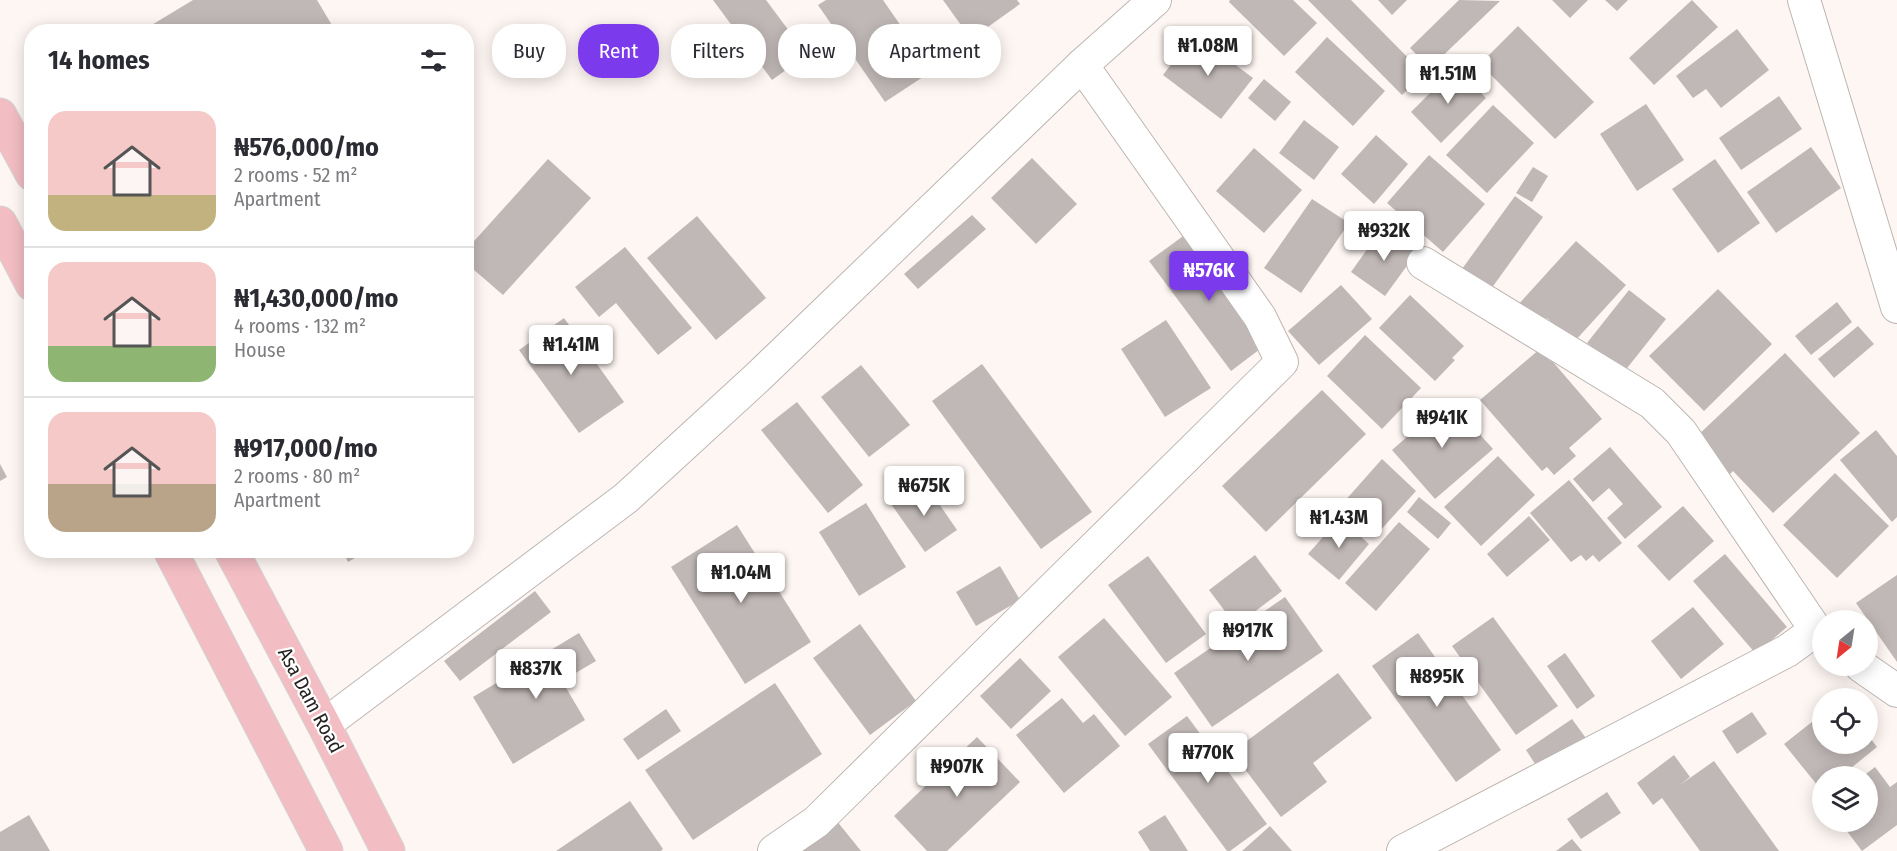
<!DOCTYPE html>
<meta charset="utf-8">
<style>
:root{--surface:#fff;--page:#f7f7f7;--text:#2b2b33;--muted:#7c7c81;--line:#e1e1e2;--accent:#7c3aed}
body{margin:0;font-family:"Fira Sans Condensed",sans-serif;background:var(--page);color:var(--text);height:100vh;display:flex;flex-direction:column;font-size:22px;white-space:nowrap}
*{box-sizing:border-box;margin:0}
p{font-size:20px;color:var(--muted)}
.icon{flex:none;width:33px;height:33px;fill:none;stroke:currentColor;stroke-width:2;stroke-linecap:round;stroke-linejoin:round}
.map{position:relative;flex:1;overflow:hidden}
.sheet{position:absolute;left:24px;top:24px;width:450px;height:534px;display:flex;flex-direction:column;background:var(--surface);border-radius:24px;box-shadow:0 3px 15px #0003}
.sheet>*{flex:none}
.banner{position:absolute;left:492px;top:24px;width:570px;height:54px;display:flex;gap:12px}
.needle{width:39px;rotate:210deg}
.buttons{position:absolute;left:1812px;top:610px;display:grid;gap:12px}
.buttons a{display:grid;place-items:center;width:66px;height:66px;border-radius:50%;background:var(--surface);box-shadow:0 3px 15px #0003;font-size:30px}
.price{position:absolute;translate:-50% -51px;padding:0 14px;border-radius:6px;background:#fff;color:#222;font-size:20px;line-height:39px;filter:drop-shadow(0 2px 3px #0008)}
.price::after{content:'';position:absolute;left:50%;top:36px;width:18px;height:14px;margin-left:-9px;background:inherit;clip-path:polygon(0 0,100% 0,50% 100%)}
.price.selected{background:var(--accent);color:#fff}
ul{padding:0;list-style:none}
li{display:flex;align-items:center;gap:18px;height:150px;padding:0 24px}
li+li{border-top:2px solid var(--line)}
li span{display:grid;place-items:center;flex:none;width:168px;height:120px;border-radius:18px;color:#555}
li>.icon{margin-inline-start:auto}
span .icon{width:72px;height:72px;fill:#fffc;stroke-width:1}
li b{font-size:26px}
h2{display:flex;justify-content:space-between;align-items:center;height:72px;padding:0 24px;font-size:26px}
.chip{padding:0 21px;border-radius:24px;background:var(--surface);box-shadow:0 3px 15px #0003;font-size:21px;line-height:54px}
.chip.selected{background:var(--accent);color:#fff}
.map>svg:first-child{display:block}
.building{fill:#c0b8b6}
.lines{fill:none;stroke-linecap:round;stroke-linejoin:round}
.street-casing{stroke:#bdb6b3;stroke-width:34}
.primary-casing{stroke:#d4d3d3;stroke-width:35}
.street{stroke:#fff;stroke-width:32}
.primary{stroke:#f2bdc3;stroke-width:33}
.labels{text-anchor:middle;stroke-width:4.5;stroke-linejoin:round;paint-order:stroke}
.street-label{font-size:20px;fill:#262322;stroke:#fff}
</style>
<div class="map">
<svg width="1897" height="851" viewBox="0 0 1897 851">
<rect width="100%" height="100%" fill="#fef6f2"/>
<g class="building">
<polygon points="193,0 317,0 336,32 140,32"/>
<polygon points="713,0 766,0 807,55 772,80"/>
<polygon points="826,0 883,0 932,71 885,102 818,5"/>
<polygon points="943,0 1017,0 1020,4 971,39"/>
<polygon points="1230,0 1293,0 1317,23 1284,56 1229,2"/>
<polygon points="1308,0 1351,0 1424,74 1402,95"/>
<polygon points="1378,0 1407,0 1392,15"/>
<polygon points="1459,0 1500,1 1430,68 1410,48"/>
<polygon points="1552,0 1588,0 1570,18"/>
<polygon points="1605,0 1628,0 1617,11"/>
<polygon points="1692,0 1718,27 1654,85 1629,58"/>
<polygon points="1518,26 1594,102 1555,139 1480,64"/>
<polygon points="1737,29 1769,70 1721,108 1706,89 1693,98 1676,76"/>
<polygon points="1194,34 1253,78 1221,119 1163,75"/>
<polygon points="1327,37 1385,91 1353,126 1295,72"/>
<polygon points="1455,68 1486,98 1441,143 1411,112"/>
<polygon points="1264,79 1291,102 1275,121 1248,98"/>
<polygon points="1779,96 1802,129 1741,170 1719,138"/>
<polygon points="1646,104 1684,160 1637,191 1600,134"/>
<polygon points="1493,105 1534,143 1487,193 1446,155"/>
<polygon points="1304,120 1339,147 1314,180 1279,153"/>
<polygon points="1376,135 1408,164 1374,204 1341,174"/>
<polygon points="1811,147 1841,188 1776,233 1747,192"/>
<polygon points="1254,148 1302,190 1264,233 1216,191"/>
<polygon points="1429,155 1485,204 1443,252 1387,203"/>
<polygon points="1032,158 1077,204 1036,244 991,198"/>
<polygon points="548,159 591,198 503,295 466,263 466,250"/>
<polygon points="1715,159 1760,223 1718,253 1672,189"/>
<polygon points="1533,167 1548,176 1532,202 1516,193"/>
<polygon points="1515,196 1543,217 1491,289 1462,269"/>
<polygon points="1312,199 1349,223 1301,293 1264,268"/>
<polygon points="972,215 986,229 918,289 904,274"/>
<polygon points="697,216 766,298 716,340 647,258"/>
<polygon points="1383,227 1417,252 1385,296 1351,272"/>
<polygon points="1186,234 1268,343 1231,371 1149,261"/>
<polygon points="1576,241 1626,285 1574,342 1547,318 1539,327 1516,307"/>
<polygon points="625,247 692,328 658,355 616,303 599,317 575,287"/>
<polygon points="1341,285 1372,319 1319,365 1288,331"/>
<polygon points="1718,289 1772,344 1704,411 1649,356"/>
<polygon points="1629,290 1666,319 1624,372 1587,343"/>
<polygon points="1410,295 1464,346 1452,358 1455,360 1435,381 1379,328"/>
<polygon points="1837,302 1852,322 1811,355 1795,336"/>
<polygon points="564,318 624,402 579,433 519,350"/>
<polygon points="1166,320 1211,388 1165,417 1121,349"/>
<polygon points="1858,326 1874,344 1834,378 1818,359"/>
<polygon points="1365,335 1421,388 1382,429 1327,376"/>
<polygon points="1541,348 1602,419 1569,448 1576,456 1554,475 1547,467 1542,471 1480,400"/>
<polygon points="1785,353 1860,433 1773,513 1733,471 1730,474 1696,437"/>
<polygon points="982,364 1092,512 1041,549 932,401"/>
<polygon points="861,365 910,425 869,457 821,397"/>
<polygon points="1322,390 1366,434 1266,532 1222,486"/>
<polygon points="1449,400 1493,449 1435,499 1392,450"/>
<polygon points="797,402 863,485 828,513 761,430"/>
<polygon points="1876,430 1897,456 1897,517 1892,522 1840,460"/>
<polygon points="1610,447 1662,507 1625,539 1607,518 1623,504 1609,488 1593,502 1573,479"/>
<polygon points="1498,456 1535,495 1481,546 1444,507"/>
<polygon points="1382,459 1416,491 1378,533 1343,503"/>
<polygon points="0,464 7,477 0,481"/>
<polygon points="1835,473 1889,526 1837,578 1783,525"/>
<polygon points="1569,480 1622,543 1599,562 1593,555 1586,561 1581,555 1571,562 1530,513"/>
<polygon points="924,482 957,530 925,552 891,504"/>
<polygon points="1419,497 1451,523 1438,539 1407,512"/>
<polygon points="866,503 906,567 859,596 819,532"/>
<polygon points="1683,506 1714,541 1669,581 1637,546"/>
<polygon points="1529,516 1550,540 1507,577 1487,554"/>
<polygon points="1340,518 1369,544 1339,580 1308,554"/>
<polygon points="1399,522 1430,549 1376,611 1345,583"/>
<polygon points="737,525 811,642 745,684 671,567"/>
<polygon points="342,550 369,550 348,562"/>
<polygon points="1725,554 1787,627 1756,654 1693,581"/>
<polygon points="1255,555 1282,591 1236,626 1209,590"/>
<polygon points="1148,556 1206,634 1166,663 1108,585"/>
<polygon points="1000,566 1020,600 976,626 956,592"/>
<polygon points="1897,575 1897,662 1856,603"/>
<polygon points="535,591 551,612 460,681 444,661"/>
<polygon points="1285,597 1323,651 1212,727 1174,673"/>
<polygon points="1693,607 1724,644 1681,679 1651,641"/>
<polygon points="1493,617 1558,706 1516,735 1452,646"/>
<polygon points="1104,618 1172,697 1125,736 1058,657"/>
<polygon points="860,624 916,701 870,735 813,658"/>
<polygon points="579,633 596,661 562,681 585,720 513,764 473,697"/>
<polygon points="1418,633 1501,750 1456,782 1372,666"/>
<polygon points="1565,653 1595,696 1577,709 1547,666"/>
<polygon points="1020,658 1051,691 1011,729 980,696"/>
<polygon points="1338,673 1372,718 1313,763 1327,782 1281,817 1232,752"/>
<polygon points="775,683 822,754 693,840 645,770"/>
<polygon points="1062,698 1083,723 1094,714 1120,746 1064,793 1016,735"/>
<polygon points="666,709 681,731 638,760 623,739"/>
<polygon points="1752,712 1767,734 1737,754 1722,731"/>
<polygon points="1822,714 1822,744 1868,744 1868,735 1877,747 1840,777 1822,777 1822,791 1784,744"/>
<polygon points="1187,716 1267,824 1230,851 1227,851 1148,744"/>
<polygon points="1572,719 1588,741 1541,773 1526,750"/>
<polygon points="977,737 1020,782 947,851 927,851 894,816"/>
<polygon points="1674,755 1690,777 1680,785 1714,761 1779,851 1700,851 1662,798 1653,805 1637,783"/>
<polygon points="1875,767 1890,787 1897,782 1897,825 1862,851 1840,822 1868,822 1868,777 1862,777"/>
<polygon points="1607,792 1621,813 1581,839 1567,819"/>
<polygon points="630,801 663,849 661,851 556,851"/>
<polygon points="29,815 50,851 0,851 0,832"/>
<polygon points="1165,815 1188,851 1150,851 1138,832"/>
<polygon points="836,820 861,851 797,851"/>
<polygon points="1270,826 1292,851 1242,851"/>
<polygon points="1572,839 1582,851 1556,851"/>
</g>
<g class="lines">
<defs>
<g id="street">
<polyline points="1804,0 1897,307"/>
<polyline points="1423,263 1652,403 1681,432 1816,630"/>
<polyline points="1861,666 1897,691"/>
<polyline points="324,725 626,498 759,376 1082,65 1155,0"/>
<polyline points="774,851 816,822 1282,362 1260,317 1082,65"/>
<polyline points="1403,851 1787,651 1816,630 1822,635"/>
</g>
<g id="primary">
<polyline points="0,115 32,174"/>
<polyline points="0,223 32,284"/>
<polyline points="170,550 326,851"/>
<polyline points="231,550 324,725 388,851"/>
</g>
</defs>
<use href="#street" class="street-casing"/>
<use href="#primary" class="primary-casing"/>
<use href="#street" class="street"/>
<use href="#primary" class="primary"/>
</g>
<g class="labels">
<g class="street-label">
<text transform="translate(311 700) rotate(62)" y="7">Asa Dam Road</text>
</g>
</g>
</svg>
<div class="buttons">
<a><svg class="needle" viewBox="-14 -14 28 28"><path d="M0-13l5 13h-10z" fill="#e53935"/><path d="M0 13l5-13h-10z" fill="#7c7c81"/></svg></a>
<a><svg class="icon" aria-label="locate" viewBox="0 0 24 24"><circle cx="12" cy="12" r="6"/><path d="M12 2v4M12 18v4M2 12h4M18 12h4"/></svg></a>
<a><svg class="icon" aria-label="layers" viewBox="0 0 24 24"><path d="M12 4l9 5-9 5-9-5zM3 14l9 5 9-5"/></svg></a>
</div>
<b class="price" style="left:1208px;top:77px">₦1.08M</b>
<b class="price" style="left:1448px;top:105px">₦1.51M</b>
<b class="price" style="left:1384px;top:262px">₦932K</b>
<b class="price selected" style="left:1209px;top:302px">₦576K</b>
<b class="price" style="left:571px;top:376px">₦1.41M</b>
<b class="price" style="left:1442px;top:449px">₦941K</b>
<b class="price" style="left:924px;top:517px">₦675K</b>
<b class="price" style="left:1339px;top:549px">₦1.43M</b>
<b class="price" style="left:741px;top:604px">₦1.04M</b>
<b class="price" style="left:1248px;top:662px">₦917K</b>
<b class="price" style="left:536px;top:700px">₦837K</b>
<b class="price" style="left:1437px;top:708px">₦895K</b>
<b class="price" style="left:1208px;top:784px">₦770K</b>
<b class="price" style="left:957px;top:798px">₦907K</b>
<div class="banner">
<a class="chip">Buy</a>
<a class="chip selected">Rent</a>
<a class="chip">Filters</a>
<a class="chip">New</a>
<a class="chip">Apartment</a>
</div>
<section class="sheet">
<h2>14 homes<svg class="icon" aria-label="filters" viewBox="0 0 24 24"><path d="M4 7h16M4 17h16"/><circle cx="9" cy="7" r="2"/><circle cx="15" cy="17" r="2"/></svg></h2>
<ul>
<li><span style="background:linear-gradient(#f6c9c9 70%,#c2b280 0)"><svg class="icon" aria-label="home" viewBox="0 0 24 24"><path d="M3 11l9-7 9 7M6 9v11h12V9"/></svg></span><div><b>₦576,000/mo</b><p>2 rooms · 52 m²</p><p>Apartment</p></div></li>
<li><span style="background:linear-gradient(#f6c9c9 70%,#8fb573 0)"><svg class="icon" aria-label="home" viewBox="0 0 24 24"><path d="M3 11l9-7 9 7M6 9v11h12V9"/></svg></span><div><b>₦1,430,000/mo</b><p>4 rooms · 132 m²</p><p>House</p></div></li>
<li><span style="background:linear-gradient(#f6c9c9 60%,#b9a48a 0)"><svg class="icon" aria-label="home" viewBox="0 0 24 24"><path d="M3 11l9-7 9 7M6 9v11h12V9"/></svg></span><div><b>₦917,000/mo</b><p>2 rooms · 80 m²</p><p>Apartment</p></div></li>
</ul>
</section>
</div>
